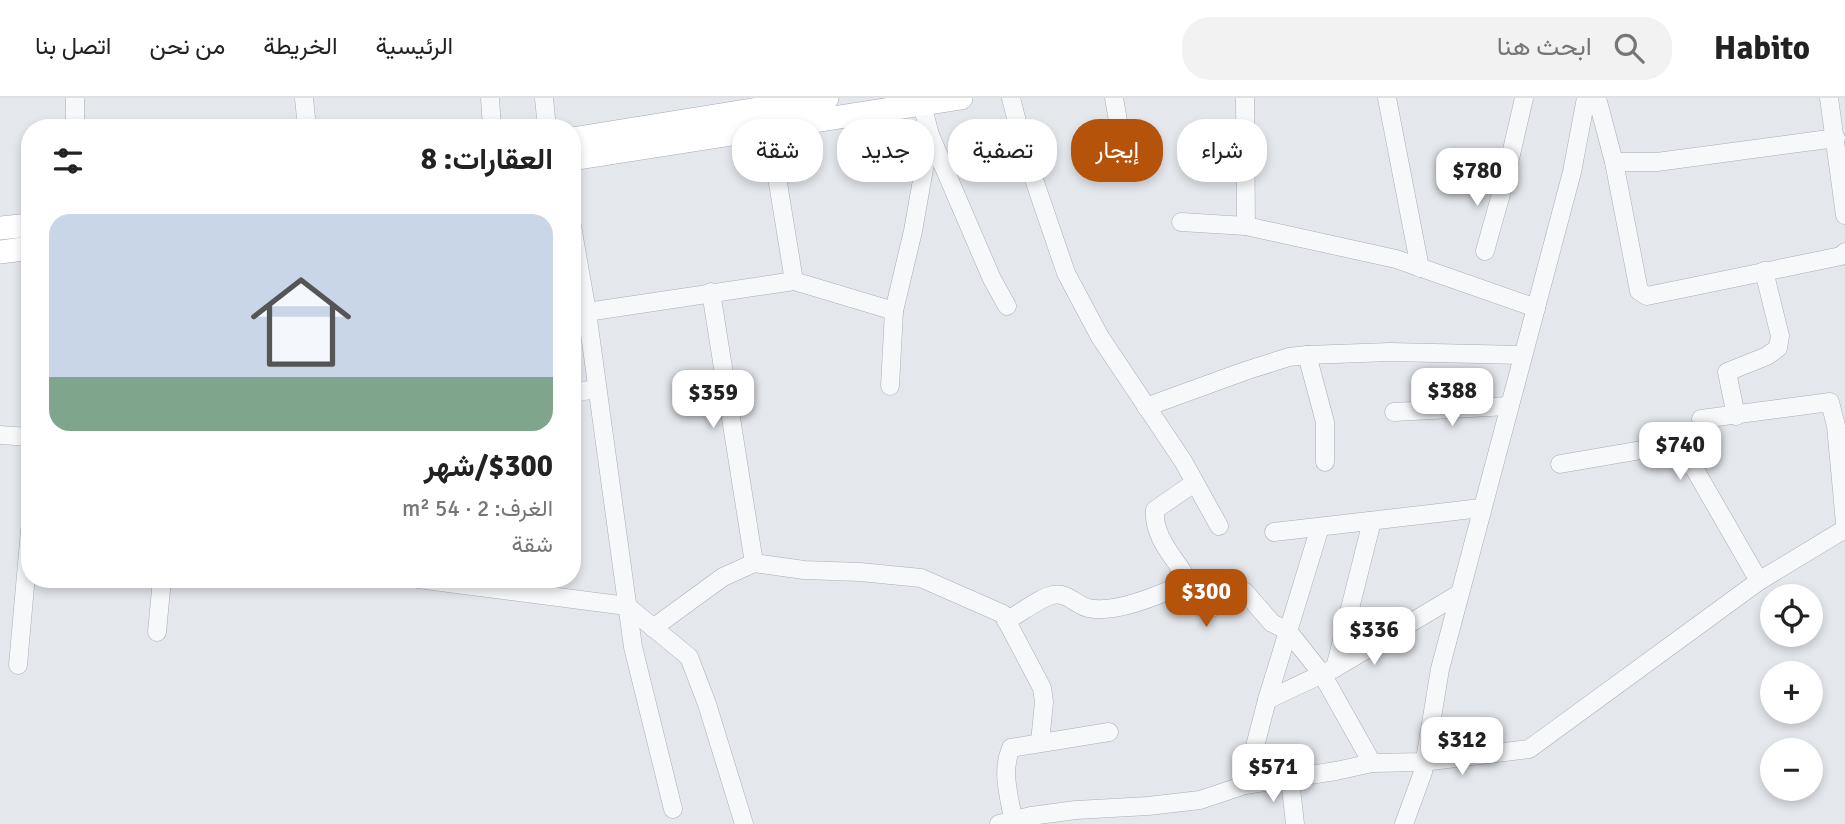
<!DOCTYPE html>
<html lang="ar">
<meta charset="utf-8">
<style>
:root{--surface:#fff;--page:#f2f2f2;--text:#222;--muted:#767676;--line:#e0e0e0;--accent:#b45309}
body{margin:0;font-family:Signika,Vazirmatn,sans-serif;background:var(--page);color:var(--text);direction:rtl;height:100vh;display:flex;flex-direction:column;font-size:26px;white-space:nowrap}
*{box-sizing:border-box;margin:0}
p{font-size:23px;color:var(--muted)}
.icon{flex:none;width:38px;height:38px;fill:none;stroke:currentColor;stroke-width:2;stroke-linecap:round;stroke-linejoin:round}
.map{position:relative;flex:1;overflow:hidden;direction:ltr}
.sheet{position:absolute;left:21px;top:21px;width:560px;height:469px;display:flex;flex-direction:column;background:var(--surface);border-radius:28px;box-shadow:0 4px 10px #0003;direction:rtl}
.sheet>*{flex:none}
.hud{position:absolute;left:602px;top:21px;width:665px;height:63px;direction:rtl;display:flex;gap:14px}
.fabs{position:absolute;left:1760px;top:486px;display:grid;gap:14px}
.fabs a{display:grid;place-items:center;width:63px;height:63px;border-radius:50%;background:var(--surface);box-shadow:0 4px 10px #0003;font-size:35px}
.price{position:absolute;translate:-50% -60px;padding:0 16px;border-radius:14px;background:#fff;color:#222;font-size:23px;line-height:46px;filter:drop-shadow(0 2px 4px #0008)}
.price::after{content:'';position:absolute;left:50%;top:42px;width:21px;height:16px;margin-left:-10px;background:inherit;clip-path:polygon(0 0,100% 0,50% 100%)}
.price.active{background:var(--accent);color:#fff}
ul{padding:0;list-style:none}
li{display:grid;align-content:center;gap:14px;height:371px;padding:0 28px}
li span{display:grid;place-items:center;height:217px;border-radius:21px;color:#555}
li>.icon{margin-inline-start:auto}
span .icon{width:126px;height:126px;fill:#fffc;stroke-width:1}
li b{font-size:30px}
h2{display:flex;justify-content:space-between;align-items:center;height:84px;padding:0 28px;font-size:30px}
.pill{padding:0 24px;border-radius:28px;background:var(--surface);box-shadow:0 4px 10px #0003;font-size:24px;line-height:63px}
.pill.active{background:var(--accent);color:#fff}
header{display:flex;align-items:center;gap:42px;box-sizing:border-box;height:98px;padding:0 35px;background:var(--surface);border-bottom:2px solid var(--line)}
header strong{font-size:33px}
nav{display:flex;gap:38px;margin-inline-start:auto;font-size:24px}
.search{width:490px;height:63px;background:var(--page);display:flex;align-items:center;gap:18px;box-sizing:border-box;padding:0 24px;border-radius:28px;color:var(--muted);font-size:26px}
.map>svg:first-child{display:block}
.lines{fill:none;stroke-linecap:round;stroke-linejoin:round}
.minor-casing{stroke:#a9aeb7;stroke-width:19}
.major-casing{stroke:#a3abb8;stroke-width:24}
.minor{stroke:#f7f8fa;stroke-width:18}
.major{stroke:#fff;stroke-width:23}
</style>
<header>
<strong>Habito</strong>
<div class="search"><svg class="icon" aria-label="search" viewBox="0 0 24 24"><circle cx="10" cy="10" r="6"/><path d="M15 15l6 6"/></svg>ابحث هنا</div>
<nav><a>الرئيسية</a><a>الخريطة</a><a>من نحن</a><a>اتصل بنا</a></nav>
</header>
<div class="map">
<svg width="1845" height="726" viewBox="0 0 1845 726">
<rect width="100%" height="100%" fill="#e4e7ec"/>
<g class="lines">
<defs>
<g id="minor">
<polyline points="75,0 75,30"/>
<polyline points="304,0 307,30"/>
<polyline points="490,0 492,30"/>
<polyline points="544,0 547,30"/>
<polyline points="1011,0 1025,55 1066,175 1100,239 1183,363 1219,428"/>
<polyline points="1114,0 1120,34"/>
<polyline points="1245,0 1246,128"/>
<polyline points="1387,0 1420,170"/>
<polyline points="1597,0 1614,64 1639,193 1647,198 1841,158 1845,154"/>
<polyline points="1829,0 1845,117"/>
<polyline points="922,6 930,37 992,181 1007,208"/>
<polyline points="769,30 794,183"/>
<polyline points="1614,64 1657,64 1836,40"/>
<polyline points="1181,124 1246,128 1396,161 1536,210"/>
<polyline points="572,128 587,214 633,549 673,711"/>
<polyline points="1485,153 1506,78 1524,0"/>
<polyline points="711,194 754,465"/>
<polyline points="587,214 794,183 894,213"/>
<polyline points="1307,257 1325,324 1325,364"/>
<polyline points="890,288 894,213 913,133 930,37"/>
<polyline points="572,295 596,291"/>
<polyline points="1146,309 1245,273 1289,259 1307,257 1390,254 1522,257"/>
<polyline points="1394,314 1508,308"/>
<polyline points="1736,318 1727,274 1767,258 1778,250 1780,238 1764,173"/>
<polyline points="1701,321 1830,304 1836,328 1845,425"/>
<polyline points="0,337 30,339"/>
<polyline points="1560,366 1659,349 1677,351 1694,370 1759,483"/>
<polyline points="1274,434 1481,410"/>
<polyline points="418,481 627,508 689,559 707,606 744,726"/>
<polyline points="1175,490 1207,512 1245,494 1272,525 1288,533 1322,576 1372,665"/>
<path d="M1006 523C1019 516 1041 499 1053 497 1068 494 1075 507 1088 510 1114 516 1157 498 1181 487L1183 474C1170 455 1153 436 1155 412L1194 385"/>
<polyline points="653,530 723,479 754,465 804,472 860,474 921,480 1003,516 1042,590 1044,604 1040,644"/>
<polyline points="157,534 162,481"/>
<polyline points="18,567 30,432"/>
<polyline points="1335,570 1372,423"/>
<polyline points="1267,602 1335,570 1459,496"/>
<polyline points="1290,681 1295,726"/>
<polyline points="1245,687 1267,602 1320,429"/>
<path d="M1013 721C1009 697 1001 673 1011 650L1109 634"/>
<polyline points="999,726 1031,718 1076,712 1148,708 1200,702 1245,687 1336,673 1372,665 1423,664 1529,651 1759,483 1845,431"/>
<polyline points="1404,726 1423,674 1440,571 1572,74 1586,0"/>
</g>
<g id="major">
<polyline points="572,41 827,0"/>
<polyline points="572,61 961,0"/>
<polyline points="0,130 30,127"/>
<polyline points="0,154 30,150"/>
</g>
</defs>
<use href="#minor" class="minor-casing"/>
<use href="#major" class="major-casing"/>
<use href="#minor" class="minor"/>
<use href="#major" class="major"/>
</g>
</svg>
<div class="fabs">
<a><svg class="icon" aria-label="locate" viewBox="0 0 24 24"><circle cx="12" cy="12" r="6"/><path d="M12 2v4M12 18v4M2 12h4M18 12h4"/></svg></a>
<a>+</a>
<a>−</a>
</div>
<b class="price" style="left:1477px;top:110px">$780</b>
<b class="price" style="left:1452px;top:330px">$388</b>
<b class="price" style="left:713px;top:332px">$359</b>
<b class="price" style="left:1680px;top:384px">$740</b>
<b class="price active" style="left:1206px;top:531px">$300</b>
<b class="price" style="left:1374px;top:569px">$336</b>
<b class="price" style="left:1462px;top:679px">$312</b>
<b class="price" style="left:1273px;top:706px">$571</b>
<div class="hud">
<a class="pill">شراء</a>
<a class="pill active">إيجار</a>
<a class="pill">تصفية</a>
<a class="pill">جديد</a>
<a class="pill">شقة</a>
</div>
<section class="sheet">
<h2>العقارات: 8<svg class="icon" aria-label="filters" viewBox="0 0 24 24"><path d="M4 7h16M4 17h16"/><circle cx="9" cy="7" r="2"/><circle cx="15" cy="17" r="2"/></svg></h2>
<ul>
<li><span style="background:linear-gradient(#c9d6e8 75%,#7fa58c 0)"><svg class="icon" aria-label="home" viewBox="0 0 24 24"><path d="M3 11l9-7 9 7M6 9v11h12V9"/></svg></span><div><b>$300/شهر</b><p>الغرف: 2 · 54 m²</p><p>شقة</p></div></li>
</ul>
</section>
</div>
